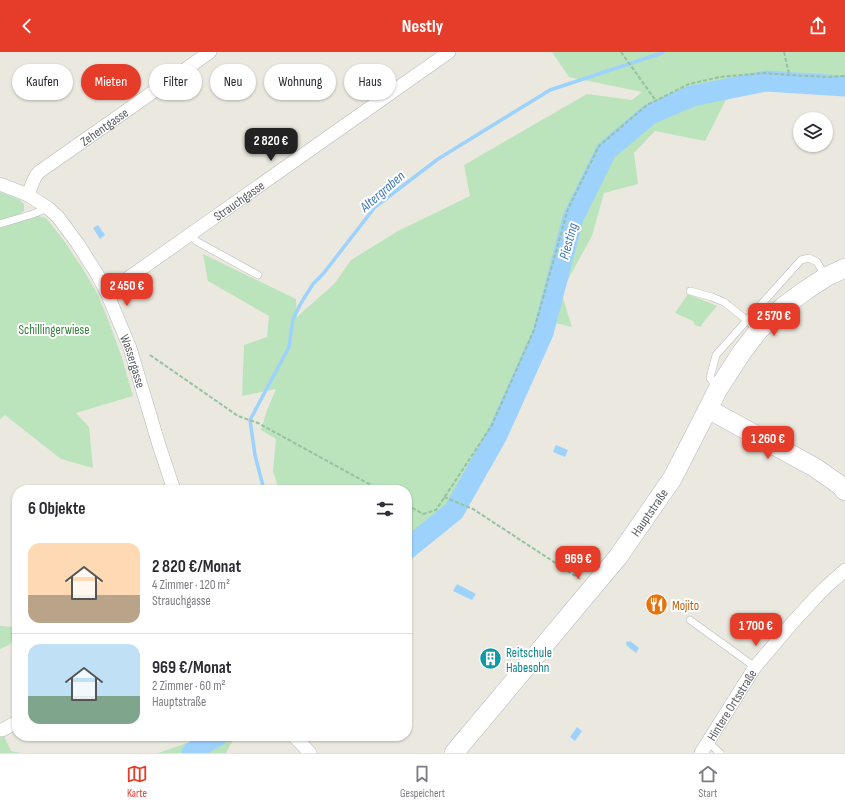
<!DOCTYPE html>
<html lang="de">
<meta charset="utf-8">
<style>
:root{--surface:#fff;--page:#f2f2f3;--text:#2b2b33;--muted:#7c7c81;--line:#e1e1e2;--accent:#e63d2b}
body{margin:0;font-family:"Sofia Sans Condensed",sans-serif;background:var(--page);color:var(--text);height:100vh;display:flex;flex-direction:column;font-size:15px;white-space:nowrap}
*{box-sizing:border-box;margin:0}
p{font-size:13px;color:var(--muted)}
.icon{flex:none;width:22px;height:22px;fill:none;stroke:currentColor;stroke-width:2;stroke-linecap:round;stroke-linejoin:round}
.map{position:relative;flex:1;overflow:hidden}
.side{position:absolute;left:12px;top:433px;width:400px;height:256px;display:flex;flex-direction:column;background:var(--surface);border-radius:16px;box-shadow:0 1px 3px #0004}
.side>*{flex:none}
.banner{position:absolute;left:12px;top:12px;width:400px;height:36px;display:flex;gap:8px}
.tools{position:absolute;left:793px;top:60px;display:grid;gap:8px}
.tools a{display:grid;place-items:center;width:40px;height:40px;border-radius:50%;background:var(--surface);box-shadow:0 1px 3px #0004;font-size:20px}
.price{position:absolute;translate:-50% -34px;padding:0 9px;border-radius:8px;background:var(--accent);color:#fff;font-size:13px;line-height:26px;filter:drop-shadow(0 1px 2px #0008)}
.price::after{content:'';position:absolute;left:50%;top:24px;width:12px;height:9px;margin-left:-6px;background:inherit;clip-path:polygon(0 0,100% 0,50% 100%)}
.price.current{background:#222;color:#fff}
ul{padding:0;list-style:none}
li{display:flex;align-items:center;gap:12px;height:100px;padding:0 16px}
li+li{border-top:1px solid var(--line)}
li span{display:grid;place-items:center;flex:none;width:112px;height:80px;border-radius:12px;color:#555}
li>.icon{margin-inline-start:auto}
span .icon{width:48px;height:48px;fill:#fffc;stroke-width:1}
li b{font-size:17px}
h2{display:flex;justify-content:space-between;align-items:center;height:48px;padding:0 16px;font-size:17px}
.tag{padding:0 14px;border-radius:18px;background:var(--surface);box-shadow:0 1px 3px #0004;font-size:14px;line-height:36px}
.tag.current{background:var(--accent);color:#fff}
header{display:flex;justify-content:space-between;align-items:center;height:52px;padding:0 16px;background:var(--accent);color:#fff;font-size:18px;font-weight:700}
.dock{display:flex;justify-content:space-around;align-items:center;height:56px;border-top:1px solid var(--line);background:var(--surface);font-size:11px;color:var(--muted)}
.dock a{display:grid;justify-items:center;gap:2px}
.dock .current{color:var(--accent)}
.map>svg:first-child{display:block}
.green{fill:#bbe3bc}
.water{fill:#9dd2fd}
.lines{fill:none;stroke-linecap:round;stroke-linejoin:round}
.stream{stroke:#9dd2fd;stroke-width:3.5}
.river{stroke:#9dd2fd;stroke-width:21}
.service-casing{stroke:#b5b8bc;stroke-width:8}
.minor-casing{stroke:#b5b8bc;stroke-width:14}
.secondary-casing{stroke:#b5b9be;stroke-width:20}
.path{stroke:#94c2a2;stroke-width:2;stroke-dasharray:4 2;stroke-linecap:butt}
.service{stroke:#fff;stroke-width:7}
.minor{stroke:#fff;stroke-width:13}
.secondary{stroke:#fff;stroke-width:19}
.labels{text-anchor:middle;stroke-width:4;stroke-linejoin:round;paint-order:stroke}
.street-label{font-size:13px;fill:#585c60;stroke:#fff}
.park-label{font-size:13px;fill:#35833a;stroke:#fff}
.food-label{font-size:13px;fill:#c56008;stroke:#fff;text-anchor:start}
.culture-label{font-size:13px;fill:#0d838f;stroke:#fff;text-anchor:start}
.water-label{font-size:14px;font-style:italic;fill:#3f77b6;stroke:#fff}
</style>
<header><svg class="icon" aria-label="back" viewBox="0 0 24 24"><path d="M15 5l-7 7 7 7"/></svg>Nestly<svg class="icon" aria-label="share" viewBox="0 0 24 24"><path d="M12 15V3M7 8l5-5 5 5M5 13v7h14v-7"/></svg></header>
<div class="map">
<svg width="845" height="701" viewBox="0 0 845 701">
<rect width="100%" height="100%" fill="#ebe9df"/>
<g class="green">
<polygon points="552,0 845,0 845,29 731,38 705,89 655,79 634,101 638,132 604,141 592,184 561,240 572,275 551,270 544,287 536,282 497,369 488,385 491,388 450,455 407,491 407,438 279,438 273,419 276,387 261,378 267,358 276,337 242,344 244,293 267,285 269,264 208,229 203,202 296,247 297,265 335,231 351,208 398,179 470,144 464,113 587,42 632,48 642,40 569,25"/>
<polygon points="0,140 20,148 24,152 24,159 18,163 0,169"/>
<polygon points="39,164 46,166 62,186 81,214 97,241 109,270 122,306 133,344 76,361 89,375 93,416 61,407 5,363 0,367 0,176"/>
<polygon points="688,242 717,254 702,272 701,275 695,273 693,269 675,261"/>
<polygon points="0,574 17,575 17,584 9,593 0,597"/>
<polygon points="3,682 11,699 21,701 0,701 0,685"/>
<polygon points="208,684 235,684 226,701 158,701"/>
</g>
<g class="water">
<polygon points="98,173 105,183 100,187 93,176"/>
<polygon points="556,393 568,398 565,405 553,400"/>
<polygon points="457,532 476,542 472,548 453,539"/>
<polygon points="627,589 629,590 630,589 639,596 636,601 626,593 627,592 626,591"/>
<polygon points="577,675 582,679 575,689 570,685"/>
</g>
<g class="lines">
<polyline class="stream" points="264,438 255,403 250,368 289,295 293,267 301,251 313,232 323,222 375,155 438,107 550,38 659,2 663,0"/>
<g class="river">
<polyline points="407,497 454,459 497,383 543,281 573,166 606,99 650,62 692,44 766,29 845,34"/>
<polyline points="192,701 206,690 217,684"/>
</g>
<defs>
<g id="service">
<polyline points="0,172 33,162 48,156"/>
<polyline points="192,182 196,189 258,223"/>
<polyline points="690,239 712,245 724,250 759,278"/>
<polyline points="717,336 710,326 716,303 801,208 809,206 817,210 826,225"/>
<polyline points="690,568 755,615"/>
<polyline points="708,690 720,701"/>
</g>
<g id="minor">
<path id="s1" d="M0 132 28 143 48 156 58 165 78 192 97 222 107 241 130 296 159 393 174 438"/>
<path id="s2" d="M28 143C31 135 33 126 39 120L210 0"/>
<path id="s3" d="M107 241 449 0"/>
<polyline points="2,678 17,670"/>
<polyline points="294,684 310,701"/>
<path id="s4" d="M701 701 755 615 794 569 817 544 827 534 845 518"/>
</g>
<g id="secondary">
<polyline points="708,357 814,415 840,433 845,439"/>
<path id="s5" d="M454 701 618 505 672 427 708 357 718 337 742 300 759 278 783 255 806 238 826 225 845 216"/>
</g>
</defs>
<use href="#service" class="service-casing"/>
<use href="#minor" class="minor-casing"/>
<use href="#secondary" class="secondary-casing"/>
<g class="path">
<polyline points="621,0 656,49"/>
<polyline points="784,0 789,22"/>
<polyline points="150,303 238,364 258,371 380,438"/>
<polyline points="444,445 473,457 580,527"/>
<polyline points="407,453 423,462 436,458 492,373 534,278 568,157 599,94 647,53 689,32 720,25 764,21 789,23 829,25 845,24"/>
</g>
<use href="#service" class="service"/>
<use href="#minor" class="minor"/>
<use href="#secondary" class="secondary"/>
</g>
<defs>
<symbol id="restaurant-disc" viewBox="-11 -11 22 22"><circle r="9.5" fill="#e8710a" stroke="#fff"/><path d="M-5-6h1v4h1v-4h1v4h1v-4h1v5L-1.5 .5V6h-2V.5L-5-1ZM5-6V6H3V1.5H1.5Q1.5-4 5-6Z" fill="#fff"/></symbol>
<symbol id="building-disc" viewBox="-11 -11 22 22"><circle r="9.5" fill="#0f9aa8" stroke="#fff"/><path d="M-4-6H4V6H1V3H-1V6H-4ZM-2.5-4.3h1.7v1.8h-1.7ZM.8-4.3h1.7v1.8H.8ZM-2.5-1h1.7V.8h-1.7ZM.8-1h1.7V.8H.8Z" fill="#fff"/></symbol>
</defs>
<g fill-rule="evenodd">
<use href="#restaurant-disc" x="644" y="540" width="25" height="25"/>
<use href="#building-disc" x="478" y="594" width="25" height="25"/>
</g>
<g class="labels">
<g class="street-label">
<text dy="5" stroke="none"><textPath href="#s2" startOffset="105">Zehentgasse</textPath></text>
<text dy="5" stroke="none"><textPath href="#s3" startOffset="161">Strauchgasse</textPath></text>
<text dy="5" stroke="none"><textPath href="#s1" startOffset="231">Wassergasse</textPath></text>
<text dy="5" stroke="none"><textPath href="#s5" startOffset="310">Hauptstraße</textPath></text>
<text dy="5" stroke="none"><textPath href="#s4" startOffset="57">Hintere Ortsstraße</textPath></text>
</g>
<g class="park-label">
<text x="54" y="282">Schillingerwiese</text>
</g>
<g class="food-label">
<text x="672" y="558">Mojito</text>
</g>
<g class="culture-label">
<text x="506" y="605">Reitschule<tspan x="506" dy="15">Habesohn</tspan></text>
</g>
<g class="water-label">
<text transform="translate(382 139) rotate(-41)" y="5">Altergraben</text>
<text transform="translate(568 189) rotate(-75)" y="5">Piesting</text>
</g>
</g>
</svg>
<div class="tools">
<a><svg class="icon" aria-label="layers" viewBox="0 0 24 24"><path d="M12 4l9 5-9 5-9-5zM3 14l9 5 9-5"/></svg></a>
</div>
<b class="price current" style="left:271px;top:110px">2 820 €</b>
<b class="price" style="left:127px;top:255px">2 450 €</b>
<b class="price" style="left:774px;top:285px">2 570 €</b>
<b class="price" style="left:768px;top:408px">1 260 €</b>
<b class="price" style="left:578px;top:528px">969 €</b>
<b class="price" style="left:756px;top:595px">1 700 €</b>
<div class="banner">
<a class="tag">Kaufen</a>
<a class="tag current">Mieten</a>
<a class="tag">Filter</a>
<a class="tag">Neu</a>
<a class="tag">Wohnung</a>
<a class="tag">Haus</a>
</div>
<section class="side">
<h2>6 Objekte<svg class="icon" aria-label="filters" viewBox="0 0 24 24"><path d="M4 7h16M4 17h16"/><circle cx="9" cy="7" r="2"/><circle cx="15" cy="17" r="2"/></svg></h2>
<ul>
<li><span style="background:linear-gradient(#ffd9b3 65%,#b9a48a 0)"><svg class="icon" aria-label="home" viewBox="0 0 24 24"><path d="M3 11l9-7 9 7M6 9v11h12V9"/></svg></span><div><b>2 820 €/Monat</b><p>4 Zimmer · 120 m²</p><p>Strauchgasse</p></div></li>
<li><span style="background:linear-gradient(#bfe0f5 65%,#7fa58c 0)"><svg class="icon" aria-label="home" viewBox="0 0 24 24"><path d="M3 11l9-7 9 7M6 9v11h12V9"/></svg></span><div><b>969 €/Monat</b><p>2 Zimmer · 60 m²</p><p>Hauptstraße</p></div></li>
</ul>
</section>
</div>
<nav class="dock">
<a class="current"><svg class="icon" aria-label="map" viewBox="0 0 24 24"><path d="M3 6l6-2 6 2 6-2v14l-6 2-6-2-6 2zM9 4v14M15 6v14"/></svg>Karte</a>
<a><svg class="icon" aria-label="saved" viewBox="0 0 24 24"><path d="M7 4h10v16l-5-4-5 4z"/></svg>Gespeichert</a>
<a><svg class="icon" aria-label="home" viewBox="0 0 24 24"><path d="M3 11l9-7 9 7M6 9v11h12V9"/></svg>Start</a>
</nav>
